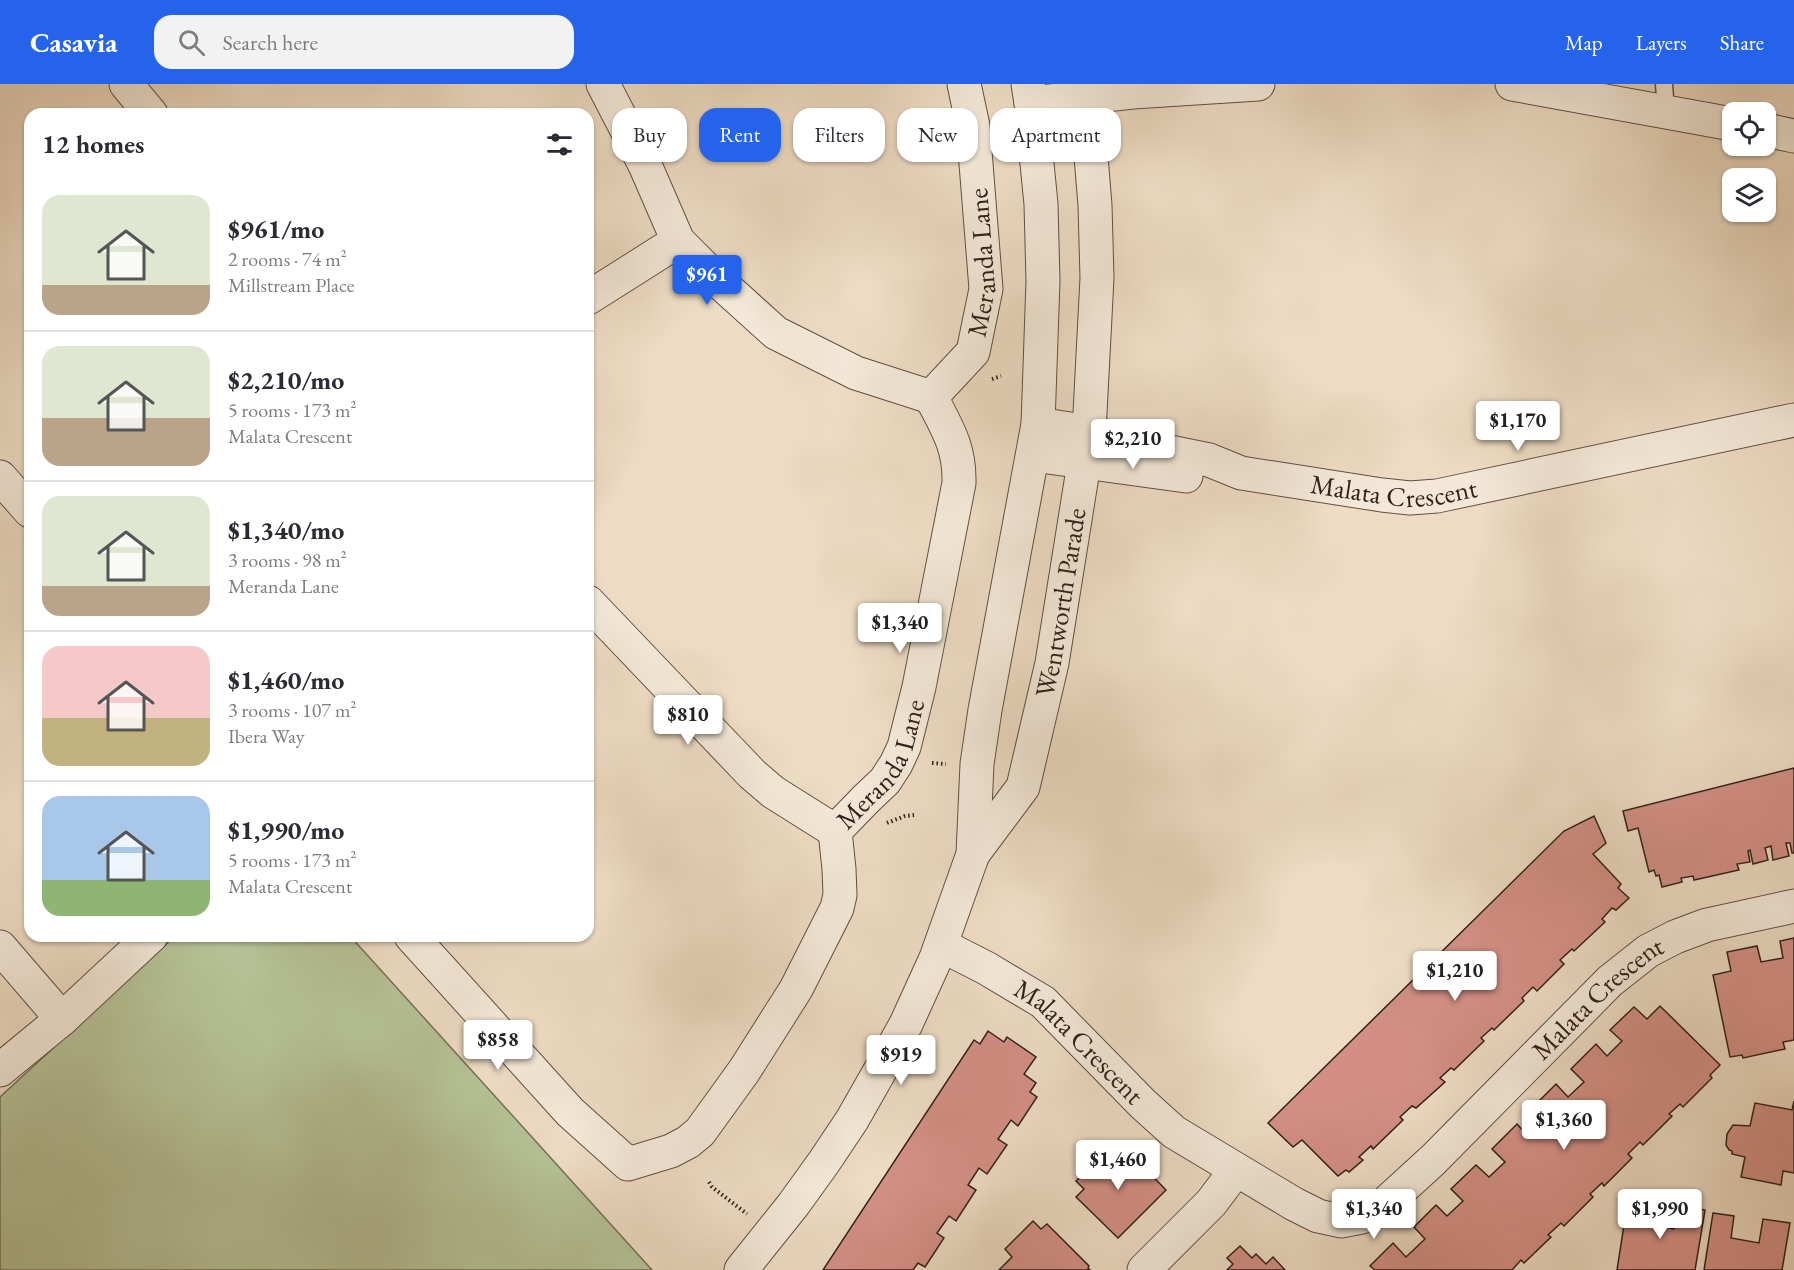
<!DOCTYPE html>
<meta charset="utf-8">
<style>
:root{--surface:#fff;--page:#f2f2f3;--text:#2b2b33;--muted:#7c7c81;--line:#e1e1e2;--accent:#2563eb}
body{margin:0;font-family:"EB Garamond",serif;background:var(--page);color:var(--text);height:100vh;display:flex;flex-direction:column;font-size:22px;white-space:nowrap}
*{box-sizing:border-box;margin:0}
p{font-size:20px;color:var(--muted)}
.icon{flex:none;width:33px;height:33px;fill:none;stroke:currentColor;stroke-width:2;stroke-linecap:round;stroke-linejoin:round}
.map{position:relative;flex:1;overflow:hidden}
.panel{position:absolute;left:24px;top:24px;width:570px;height:834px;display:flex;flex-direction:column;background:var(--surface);border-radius:18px;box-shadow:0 2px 4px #0004}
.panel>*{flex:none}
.banner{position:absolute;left:612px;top:24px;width:570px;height:54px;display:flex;gap:12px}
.buttons{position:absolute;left:1722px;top:18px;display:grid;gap:12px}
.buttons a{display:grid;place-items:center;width:54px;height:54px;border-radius:12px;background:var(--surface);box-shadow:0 2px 4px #0004;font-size:30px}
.price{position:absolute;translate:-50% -51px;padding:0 14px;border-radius:6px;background:#fff;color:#222;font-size:20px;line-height:39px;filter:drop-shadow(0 2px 3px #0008)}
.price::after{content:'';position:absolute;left:50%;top:36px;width:18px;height:14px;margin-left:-9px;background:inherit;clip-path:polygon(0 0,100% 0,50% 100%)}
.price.current{background:var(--accent);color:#fff}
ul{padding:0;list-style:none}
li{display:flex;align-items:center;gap:18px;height:150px;padding:0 18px}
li+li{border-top:2px solid var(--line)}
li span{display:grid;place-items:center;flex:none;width:168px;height:120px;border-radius:18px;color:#555}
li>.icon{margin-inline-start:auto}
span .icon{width:72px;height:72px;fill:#fffc;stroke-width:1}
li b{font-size:26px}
h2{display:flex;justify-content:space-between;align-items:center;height:72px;padding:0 18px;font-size:26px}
.pill{padding:0 21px;border-radius:18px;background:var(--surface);box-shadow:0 2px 4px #0004;font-size:21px;line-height:54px}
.pill.current{background:var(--accent);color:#fff}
header{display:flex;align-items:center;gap:36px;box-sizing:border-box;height:84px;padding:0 30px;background:var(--accent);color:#fff}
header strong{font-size:28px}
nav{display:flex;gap:33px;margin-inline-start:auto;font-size:21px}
.search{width:420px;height:54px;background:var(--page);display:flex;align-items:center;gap:15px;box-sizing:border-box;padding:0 21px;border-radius:18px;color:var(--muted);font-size:22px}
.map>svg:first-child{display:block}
.green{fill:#b5c196;stroke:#727158;stroke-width:1.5}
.building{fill:#d38f85;stroke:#30211a;stroke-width:1.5}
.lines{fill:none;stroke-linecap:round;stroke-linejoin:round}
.service-casing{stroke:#5f5044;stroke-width:19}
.minor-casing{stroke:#5f5044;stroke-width:35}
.tertiary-casing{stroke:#5f5044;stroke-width:35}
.path{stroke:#30211a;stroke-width:4;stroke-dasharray:1.5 3;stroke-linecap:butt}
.service{stroke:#f3e8d8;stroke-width:16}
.minor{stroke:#f3e8d8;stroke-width:33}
.tertiary{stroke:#f3e8d8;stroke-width:33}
.labels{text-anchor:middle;stroke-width:4.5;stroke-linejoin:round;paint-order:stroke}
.street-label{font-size:27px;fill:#30211a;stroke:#f3e8d8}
</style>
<header>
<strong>Casavia</strong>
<div class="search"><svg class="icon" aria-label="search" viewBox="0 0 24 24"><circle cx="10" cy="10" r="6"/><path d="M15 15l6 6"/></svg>Search here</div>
<nav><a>Map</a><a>Layers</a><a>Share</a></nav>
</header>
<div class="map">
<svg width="1794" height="1186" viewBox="0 0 1794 1186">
<rect width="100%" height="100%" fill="#eddbc3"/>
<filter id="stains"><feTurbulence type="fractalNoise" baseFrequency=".00333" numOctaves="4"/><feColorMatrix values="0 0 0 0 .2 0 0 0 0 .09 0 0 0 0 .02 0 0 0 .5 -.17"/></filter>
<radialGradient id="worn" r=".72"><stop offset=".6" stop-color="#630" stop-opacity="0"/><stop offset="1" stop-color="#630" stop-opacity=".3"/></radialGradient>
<polygon class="green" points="175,852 350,852 652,1186 0,1186 0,1013"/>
<g class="building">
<polygon points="1794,684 1794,769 1792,769 1790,759 1786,759 1789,772 1773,776 1771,762 1765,764 1768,776 1753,780 1750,766 1748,767 1750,778 1737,780 1739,786 1694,796 1693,792 1681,794 1682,798 1662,803 1659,791 1656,792 1654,786 1649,788 1638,744 1628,747 1623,727"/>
<polygon points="1594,732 1606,759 1593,770 1621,800 1618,804 1629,814 1616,826 1612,824 1602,835 1605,838 1574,867 1572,865 1560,876 1564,880 1537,907 1533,903 1522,914 1524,917 1494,946 1492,944 1481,954 1484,957 1454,986 1451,984 1440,994 1445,998 1416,1024 1412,1022 1400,1033 1403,1036 1373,1065 1371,1062 1359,1073 1363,1076 1349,1088 1346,1086 1338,1092 1302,1056 1293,1063 1268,1039 1564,747"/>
<polygon points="1794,854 1794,956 1783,958 1785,965 1743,974 1742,971 1730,973 1713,891 1731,887 1727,868 1757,862 1761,878 1783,874 1780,857"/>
<polygon points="1660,922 1720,981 1710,991 1712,994 1683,1023 1680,1020 1669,1030 1672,1032 1643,1061 1640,1058 1628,1070 1632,1074 1604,1102 1602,1099 1590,1110 1593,1113 1564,1142 1561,1139 1548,1151 1551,1153 1524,1179 1521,1176 1512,1186 1375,1186 1370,1182 1393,1159 1406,1173 1425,1155 1414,1143 1436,1121 1447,1132 1463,1117 1451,1105 1476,1081 1489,1093 1505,1078 1492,1065 1517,1040 1527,1051 1541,1037 1530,1026 1556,1000 1568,1013 1584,998 1571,985 1596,960 1607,972 1622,957 1610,946 1634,923 1647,935"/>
<polygon points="988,947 1004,958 1007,953 1036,973 1024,990 1036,999 1030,1008 1037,1013 1018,1042 1011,1036 998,1055 1007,1061 987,1090 979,1084 968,1101 976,1106 956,1137 949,1132 937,1149 944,1154 925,1183 918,1179 913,1186 823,1186 974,956 980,960"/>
<polygon points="1794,1017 1794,1089 1783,1087 1781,1101 1741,1093 1745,1073 1732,1070 1732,1067 1729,1066 1726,1061 1727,1050 1733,1041 1750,1042 1755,1019 1792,1026"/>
<polygon points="1109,1065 1118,1073 1126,1065 1166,1106 1118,1154 1076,1113 1084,1105 1076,1097"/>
<polygon points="1628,1115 1650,1118 1646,1140 1674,1145 1678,1121 1705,1126 1695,1186 1617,1186"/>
<polygon points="1713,1129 1734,1132 1731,1154 1759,1159 1763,1135 1790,1139 1782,1186 1704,1186"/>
<polygon points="1033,1137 1041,1145 1047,1140 1089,1182 1088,1184 1090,1186 999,1186 1012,1173 1005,1165"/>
<polygon points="1240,1162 1252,1174 1256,1170 1266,1180 1273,1173 1285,1186 1227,1186 1233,1180 1227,1174"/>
</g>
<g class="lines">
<defs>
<polyline id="service" points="1664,0 1666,28"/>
<g id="minor">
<polyline points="126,0 151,30"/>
<polyline points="603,0 645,81 678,157 715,194 776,249 856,289 931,313"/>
<polyline points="1512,0 1732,40"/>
<polyline points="1031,19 1133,8 1258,0"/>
<polyline points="1766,46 1794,52"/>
<polyline points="588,214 678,157"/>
<path id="s1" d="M1038 340 1089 348 1150 364 1209 376 1241 389 1382 411 1410 414 1437 412 1794 336"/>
<polyline points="1033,371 1186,392"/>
<polyline points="0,393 30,427"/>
<polyline points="588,518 752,690 773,708 835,747"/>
<path id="s2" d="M411 852 570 1028 628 1080 671 1067 688 1058 700 1048 744 987 796 905 837 824 840 811 839 785 835 747 866 715 885 697 896 680 904 663 919 603 959 399C960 363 947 344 931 313L973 268 986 205 973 42 964 0"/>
<path id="s3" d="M941 861 986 884 1043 918 1143 1020 1174 1048 1294 1120 1318 1132 1341 1137 1362 1133 1386 1119 1433 1076 1610 897 1648 867 1675 853 1707 841 1794 822"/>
<polyline points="0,863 62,935"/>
<polyline points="0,986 62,935 151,852"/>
<polyline points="1144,1186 1211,1119 1236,1086"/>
</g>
<g id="tertiary">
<path id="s4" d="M973 770 1023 703 1052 579 1089 348 1097 194 1095 121 1085 0"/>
<polyline points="741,1186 793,1121 824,1078 852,1036 881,985 906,940 936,874 973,770 977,680 985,626 1038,340 1043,197 1041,120 1031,19 1028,0"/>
</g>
</defs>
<use href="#service" class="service-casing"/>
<use href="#minor" class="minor-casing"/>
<use href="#tertiary" class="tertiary-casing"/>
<g class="path">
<polyline points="992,295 1001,292"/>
<polyline points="932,679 946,680"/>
<polyline points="887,739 905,732 914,731"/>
<polyline points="709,1098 712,1103 747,1130"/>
</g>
<use href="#service" class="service"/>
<use href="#minor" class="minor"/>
<use href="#tertiary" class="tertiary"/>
</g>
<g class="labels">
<g class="street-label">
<text dy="9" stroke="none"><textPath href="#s2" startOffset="1359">Meranda Lane</textPath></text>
<text dy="9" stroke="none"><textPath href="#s1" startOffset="364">Malata Crescent</textPath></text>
<text dy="9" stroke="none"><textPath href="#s4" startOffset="272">Wentworth Parade</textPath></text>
<text dy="9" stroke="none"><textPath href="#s2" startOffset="819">Meranda Lane</textPath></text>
<text dy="9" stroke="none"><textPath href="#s3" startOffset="836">Malata Crescent</textPath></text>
<text dy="9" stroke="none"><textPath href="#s3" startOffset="170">Malata Crescent</textPath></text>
</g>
</g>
<rect width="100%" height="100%" filter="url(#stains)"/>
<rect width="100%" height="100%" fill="url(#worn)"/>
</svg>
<div class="buttons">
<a><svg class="icon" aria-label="locate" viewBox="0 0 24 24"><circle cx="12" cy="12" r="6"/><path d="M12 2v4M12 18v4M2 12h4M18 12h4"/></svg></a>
<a><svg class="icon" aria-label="layers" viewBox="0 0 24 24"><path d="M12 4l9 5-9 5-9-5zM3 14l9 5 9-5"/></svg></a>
</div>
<b class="price current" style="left:707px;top:222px">$961</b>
<b class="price" style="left:1518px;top:368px">$1,170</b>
<b class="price" style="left:1133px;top:386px">$2,210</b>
<b class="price" style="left:900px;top:570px">$1,340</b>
<b class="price" style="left:688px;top:662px">$810</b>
<b class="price" style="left:1455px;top:918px">$1,210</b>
<b class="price" style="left:498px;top:987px">$858</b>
<b class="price" style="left:901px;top:1002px">$919</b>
<b class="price" style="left:1564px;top:1067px">$1,360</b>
<b class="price" style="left:1118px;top:1107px">$1,460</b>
<b class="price" style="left:1374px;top:1156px">$1,340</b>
<b class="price" style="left:1660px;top:1156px">$1,990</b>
<div class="banner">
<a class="pill">Buy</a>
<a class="pill current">Rent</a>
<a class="pill">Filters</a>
<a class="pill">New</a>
<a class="pill">Apartment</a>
</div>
<section class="panel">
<h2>12 homes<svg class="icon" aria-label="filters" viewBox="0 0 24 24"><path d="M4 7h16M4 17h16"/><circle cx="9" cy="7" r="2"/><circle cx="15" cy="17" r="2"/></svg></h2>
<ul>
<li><span style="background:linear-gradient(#dfe7d0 75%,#b9a48a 0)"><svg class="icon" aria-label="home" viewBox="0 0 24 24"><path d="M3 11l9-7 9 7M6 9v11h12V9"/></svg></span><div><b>$961/mo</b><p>2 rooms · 74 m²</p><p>Millstream Place</p></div></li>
<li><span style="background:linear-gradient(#dfe7d0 60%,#b9a48a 0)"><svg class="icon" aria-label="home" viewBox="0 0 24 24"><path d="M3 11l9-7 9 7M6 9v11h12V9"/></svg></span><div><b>$2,210/mo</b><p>5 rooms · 173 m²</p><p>Malata Crescent</p></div></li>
<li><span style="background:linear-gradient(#dfe7d0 75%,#b9a48a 0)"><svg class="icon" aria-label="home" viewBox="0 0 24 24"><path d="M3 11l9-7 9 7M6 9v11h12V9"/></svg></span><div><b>$1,340/mo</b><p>3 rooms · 98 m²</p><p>Meranda Lane</p></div></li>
<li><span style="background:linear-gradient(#f6c9c9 60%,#c2b280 0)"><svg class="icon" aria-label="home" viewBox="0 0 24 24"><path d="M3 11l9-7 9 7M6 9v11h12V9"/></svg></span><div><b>$1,460/mo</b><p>3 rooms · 107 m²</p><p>Ibera Way</p></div></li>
<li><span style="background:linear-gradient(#a9c7e8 70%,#8fb573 0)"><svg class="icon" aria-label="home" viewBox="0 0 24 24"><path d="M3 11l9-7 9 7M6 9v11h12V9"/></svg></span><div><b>$1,990/mo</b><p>5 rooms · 173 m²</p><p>Malata Crescent</p></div></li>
</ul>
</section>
</div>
